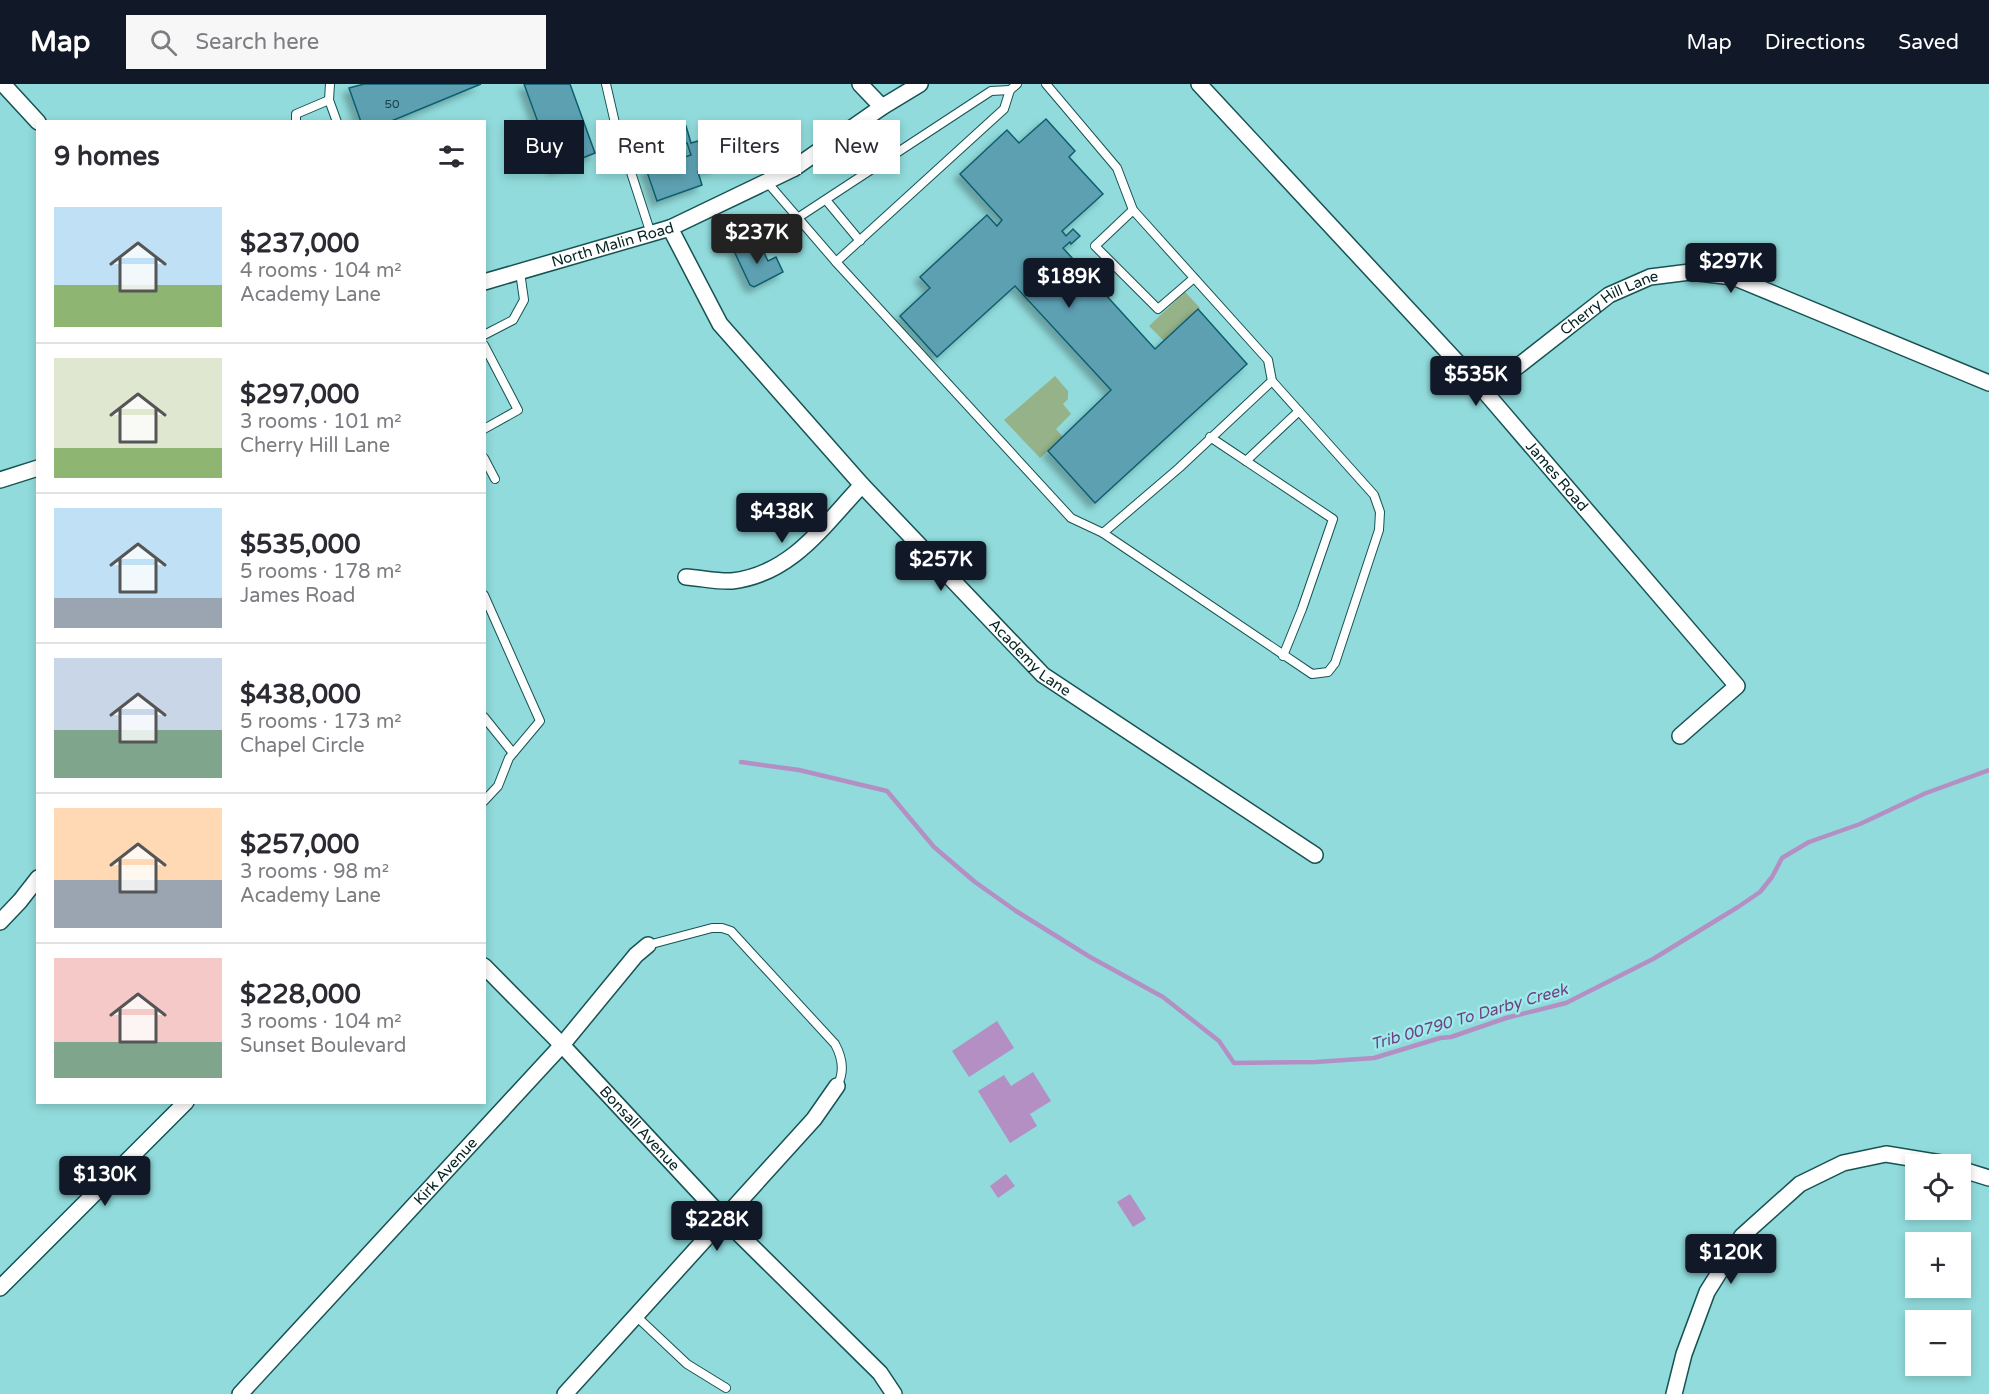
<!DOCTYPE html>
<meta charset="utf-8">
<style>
:root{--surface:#fff;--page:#f7f7f7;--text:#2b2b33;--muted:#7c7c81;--line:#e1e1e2;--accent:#111827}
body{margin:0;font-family:"Varela Round",sans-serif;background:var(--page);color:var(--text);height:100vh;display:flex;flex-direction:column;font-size:22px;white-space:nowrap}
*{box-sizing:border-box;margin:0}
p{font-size:20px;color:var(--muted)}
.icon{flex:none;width:33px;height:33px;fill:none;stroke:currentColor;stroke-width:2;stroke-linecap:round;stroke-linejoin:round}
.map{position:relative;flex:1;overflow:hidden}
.details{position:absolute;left:36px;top:36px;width:450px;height:984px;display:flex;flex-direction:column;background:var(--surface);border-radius:0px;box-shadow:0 3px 9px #0003}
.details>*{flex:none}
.top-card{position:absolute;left:504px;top:36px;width:570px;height:54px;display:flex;gap:12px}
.tools{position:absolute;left:1905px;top:1070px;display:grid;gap:12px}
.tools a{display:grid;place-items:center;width:66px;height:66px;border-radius:0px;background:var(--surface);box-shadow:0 3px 9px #0003;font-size:30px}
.price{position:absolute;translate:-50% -51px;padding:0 14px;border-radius:6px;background:var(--accent);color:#fff;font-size:20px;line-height:39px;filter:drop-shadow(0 2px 3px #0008)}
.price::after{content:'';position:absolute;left:50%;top:36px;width:18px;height:14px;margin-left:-9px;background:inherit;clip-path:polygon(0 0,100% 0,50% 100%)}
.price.on{background:#222;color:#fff}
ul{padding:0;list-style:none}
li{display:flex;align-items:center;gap:18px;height:150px;padding:0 18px}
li+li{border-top:2px solid var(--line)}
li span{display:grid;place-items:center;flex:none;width:168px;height:120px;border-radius:0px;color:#555}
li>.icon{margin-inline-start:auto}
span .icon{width:72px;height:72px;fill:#fffc;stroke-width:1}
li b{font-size:26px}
h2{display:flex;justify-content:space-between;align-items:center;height:72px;padding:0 18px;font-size:26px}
.pill{padding:0 21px;border-radius:0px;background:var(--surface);box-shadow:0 3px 9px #0003;font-size:21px;line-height:54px}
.pill.on{background:var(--accent);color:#fff}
header{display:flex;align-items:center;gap:36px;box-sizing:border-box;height:84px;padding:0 30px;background:var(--accent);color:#fff}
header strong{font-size:28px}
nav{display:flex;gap:33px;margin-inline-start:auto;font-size:21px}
.search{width:420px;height:54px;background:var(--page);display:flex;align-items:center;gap:15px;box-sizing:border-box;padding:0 21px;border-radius:0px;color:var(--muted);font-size:22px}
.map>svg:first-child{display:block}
.green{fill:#95b289}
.water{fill:#b48fc3}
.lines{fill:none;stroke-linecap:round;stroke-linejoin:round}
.stream{stroke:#b48fc3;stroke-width:4.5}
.building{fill:#5ca0b2;stroke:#105e6e;stroke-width:1.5;filter:url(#shadow)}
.lane-casing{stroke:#175353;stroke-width:10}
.street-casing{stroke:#175353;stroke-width:18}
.lane{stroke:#fff;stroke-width:8}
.street{stroke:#fff;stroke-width:15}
.labels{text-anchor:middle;stroke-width:5;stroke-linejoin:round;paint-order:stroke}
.number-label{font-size:12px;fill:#194247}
.street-label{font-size:15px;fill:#032323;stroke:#9ee9e9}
.water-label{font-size:16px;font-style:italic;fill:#704082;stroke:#9ee9e9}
</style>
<header>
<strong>Map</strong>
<div class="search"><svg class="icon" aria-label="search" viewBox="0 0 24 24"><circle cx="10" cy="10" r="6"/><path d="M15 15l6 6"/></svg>Search here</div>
<nav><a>Map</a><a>Directions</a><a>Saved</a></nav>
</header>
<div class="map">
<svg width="1989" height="1310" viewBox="0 0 1989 1310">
<defs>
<filter id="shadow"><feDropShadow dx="-5.5" dy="5.5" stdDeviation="3" flood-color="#0004"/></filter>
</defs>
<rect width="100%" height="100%" fill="#91dbdc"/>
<g class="green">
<polygon points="1185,208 1200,224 1164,257 1149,242"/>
<polygon points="1055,292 1068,307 1068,315 1063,320 1071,330 1056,345 1063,353 1040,374 1004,336"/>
</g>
<g class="water">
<polygon points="997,937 1014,964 969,993 952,967"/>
<polygon points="1033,988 1051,1017 1030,1030 1037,1042 1010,1059 978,1007 1004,991 1011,1002"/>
<polygon points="1006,1090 1015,1102 998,1114 990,1102"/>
<polygon points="1130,1110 1146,1135 1133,1143 1117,1118"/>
</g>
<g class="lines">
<polyline class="stream" points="741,678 799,686 887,707 934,763 975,798 1016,827 1090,873 1163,913 1219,957 1234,979 1316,978 1374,974 1440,954 1451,953 1506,934 1566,919 1653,875 1738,823 1760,808 1772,793 1782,774 1809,758 1860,740 1926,709 1989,686"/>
</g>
<g class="building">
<polygon points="364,0 481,0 389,38 361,38 349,4"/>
<polygon points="524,0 570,0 595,69 555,85"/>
<polygon points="1046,35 1075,67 1069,73 1103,110 1062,147 1066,152 1073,145 1080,152 1071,160 1070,158 1063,164 1155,265 1198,225 1247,280 1095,419 1048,367 1111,306 1015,202 937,273 900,232 930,204 920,193 987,131 997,142 1002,136 960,90 1007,46 1019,59"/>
<polygon points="686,42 691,59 705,55 715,82 698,88 702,101 657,117 646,85 691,71 687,59 665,67 660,51"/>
<polygon points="751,159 754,165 761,162 768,177 776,173 783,188 754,203 750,201 734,167"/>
</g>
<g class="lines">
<defs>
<g id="lane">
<polyline points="330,0 329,16 337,38"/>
<polyline points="606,0 615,39 651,150"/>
<polyline points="296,38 296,30 329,16"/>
<polyline points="767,98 836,178 1071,434 1103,449 1312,590 1328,588 1335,579 1379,446 1380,428 1374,411 1272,297 1268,276 1133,126 1117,84 1046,0"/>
<polyline points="826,116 860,157"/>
<polyline points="1133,126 1095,162 1158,225 1194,194"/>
<polyline points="799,133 991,7 1010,6"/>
<polyline points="836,178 1004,25 1010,6 1017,0"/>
<polyline points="484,251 513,236 524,216 520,188"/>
<polyline points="484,261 518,326 484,345"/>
<polyline points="1210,353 1333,435 1302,525 1283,572"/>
<polyline points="484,374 495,395"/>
<polyline points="1246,377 1299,327"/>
<polyline points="1103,449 1179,384 1272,297"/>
<polyline points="484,511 540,637 509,674 498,702 484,717"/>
<polyline points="484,633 513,669"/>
<path d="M648 861 712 844H722L731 847 835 960C842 973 845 988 837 1002"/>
<polyline points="636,1232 687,1280 726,1304"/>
</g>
<g id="street">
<polyline points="3,0 38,38"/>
<polyline points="860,0 882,23"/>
<path id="s1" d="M1199 0 1485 308 1737 602 1680 652"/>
<path id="s2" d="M670 144 720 240 862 401 1043 591 1315 771"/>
<path id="s3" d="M484 198 670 144 793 85 882 23 920 0"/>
<path id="s4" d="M1485 308 1609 211 1650 193 1690 188 1733 193 1989 299"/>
<polyline points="0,396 38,384"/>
<path d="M686 493C701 494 718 498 732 497 792 490 824 441 862 401"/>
<polyline points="0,838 20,817 38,794"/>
<path id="s5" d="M484 882 562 961 724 1135 880 1289 894 1310"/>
<polyline points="1960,1085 1989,1094"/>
<polyline points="0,1204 186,1018"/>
<path id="s6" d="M240 1310 562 961 636 871 648 861"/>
<polyline points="565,1310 814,1035 837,1002"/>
<polyline points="1674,1310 1684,1270 1707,1208 1742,1152 1800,1100 1843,1079 1886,1070 1947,1080"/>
</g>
</defs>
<use href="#lane" class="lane-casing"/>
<use href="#street" class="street-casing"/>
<use href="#lane" class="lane"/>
<use href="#street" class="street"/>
</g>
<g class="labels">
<g class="number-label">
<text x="392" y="24">50</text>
</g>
<g class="street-label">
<text dy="5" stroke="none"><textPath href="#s3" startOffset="134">North Malin Road</textPath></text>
<text dy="5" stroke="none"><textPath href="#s4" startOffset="154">Cherry Hill Lane</textPath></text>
<text dy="5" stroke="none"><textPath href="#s1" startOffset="531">James Road</textPath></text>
<text dy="5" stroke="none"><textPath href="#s2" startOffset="564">Academy Lane</textPath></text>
<text dy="5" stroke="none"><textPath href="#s5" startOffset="225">Bonsall Avenue</textPath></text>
<text dy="5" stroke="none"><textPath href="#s6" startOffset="303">Kirk Avenue</textPath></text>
</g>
<g class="water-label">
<text transform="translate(1469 932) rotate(-16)" y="6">Trib 00790 To Darby Creek</text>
</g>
</g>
</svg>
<div class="tools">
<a><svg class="icon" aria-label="locate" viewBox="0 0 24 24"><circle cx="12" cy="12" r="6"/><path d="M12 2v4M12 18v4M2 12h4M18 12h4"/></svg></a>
<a>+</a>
<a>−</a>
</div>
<b class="price on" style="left:757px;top:181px">$237K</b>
<b class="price" style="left:1731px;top:210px">$297K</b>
<b class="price" style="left:1069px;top:225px">$189K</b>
<b class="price" style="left:1476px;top:323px">$535K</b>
<b class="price" style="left:782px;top:460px">$438K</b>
<b class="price" style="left:941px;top:508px">$257K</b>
<b class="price" style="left:105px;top:1123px">$130K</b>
<b class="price" style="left:717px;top:1168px">$228K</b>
<b class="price" style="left:1731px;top:1201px">$120K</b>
<div class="top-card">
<a class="pill on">Buy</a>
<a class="pill">Rent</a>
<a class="pill">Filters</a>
<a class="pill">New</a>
</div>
<section class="details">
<h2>9 homes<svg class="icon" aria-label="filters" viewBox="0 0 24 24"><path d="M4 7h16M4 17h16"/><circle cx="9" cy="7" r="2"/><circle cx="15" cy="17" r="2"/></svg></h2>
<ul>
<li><span style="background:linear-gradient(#bfe0f5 65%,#8fb573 0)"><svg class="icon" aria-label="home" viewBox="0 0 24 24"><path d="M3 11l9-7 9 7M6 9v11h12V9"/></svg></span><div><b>$237,000</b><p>4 rooms · 104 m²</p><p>Academy Lane</p></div></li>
<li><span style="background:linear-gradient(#dfe7d0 75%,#8fb573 0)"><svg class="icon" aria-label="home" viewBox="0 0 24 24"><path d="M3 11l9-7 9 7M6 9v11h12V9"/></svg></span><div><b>$297,000</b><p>3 rooms · 101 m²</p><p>Cherry Hill Lane</p></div></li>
<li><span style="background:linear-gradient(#bfe0f5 75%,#9aa5b1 0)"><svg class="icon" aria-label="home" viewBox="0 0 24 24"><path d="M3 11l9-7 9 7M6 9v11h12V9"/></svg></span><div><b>$535,000</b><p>5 rooms · 178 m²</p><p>James Road</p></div></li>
<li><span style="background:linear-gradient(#c9d6e8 60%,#7fa58c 0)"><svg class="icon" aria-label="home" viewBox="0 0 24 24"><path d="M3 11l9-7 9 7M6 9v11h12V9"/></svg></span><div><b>$438,000</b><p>5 rooms · 173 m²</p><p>Chapel Circle</p></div></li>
<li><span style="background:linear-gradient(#ffd9b3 60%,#9aa5b1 0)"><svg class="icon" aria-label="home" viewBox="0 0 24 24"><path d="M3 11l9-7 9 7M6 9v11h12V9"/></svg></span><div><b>$257,000</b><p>3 rooms · 98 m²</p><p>Academy Lane</p></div></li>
<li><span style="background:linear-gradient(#f6c9c9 70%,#7fa58c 0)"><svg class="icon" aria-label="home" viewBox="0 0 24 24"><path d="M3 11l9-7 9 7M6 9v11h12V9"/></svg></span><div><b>$228,000</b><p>3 rooms · 104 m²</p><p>Sunset Boulevard</p></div></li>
</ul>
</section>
</div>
